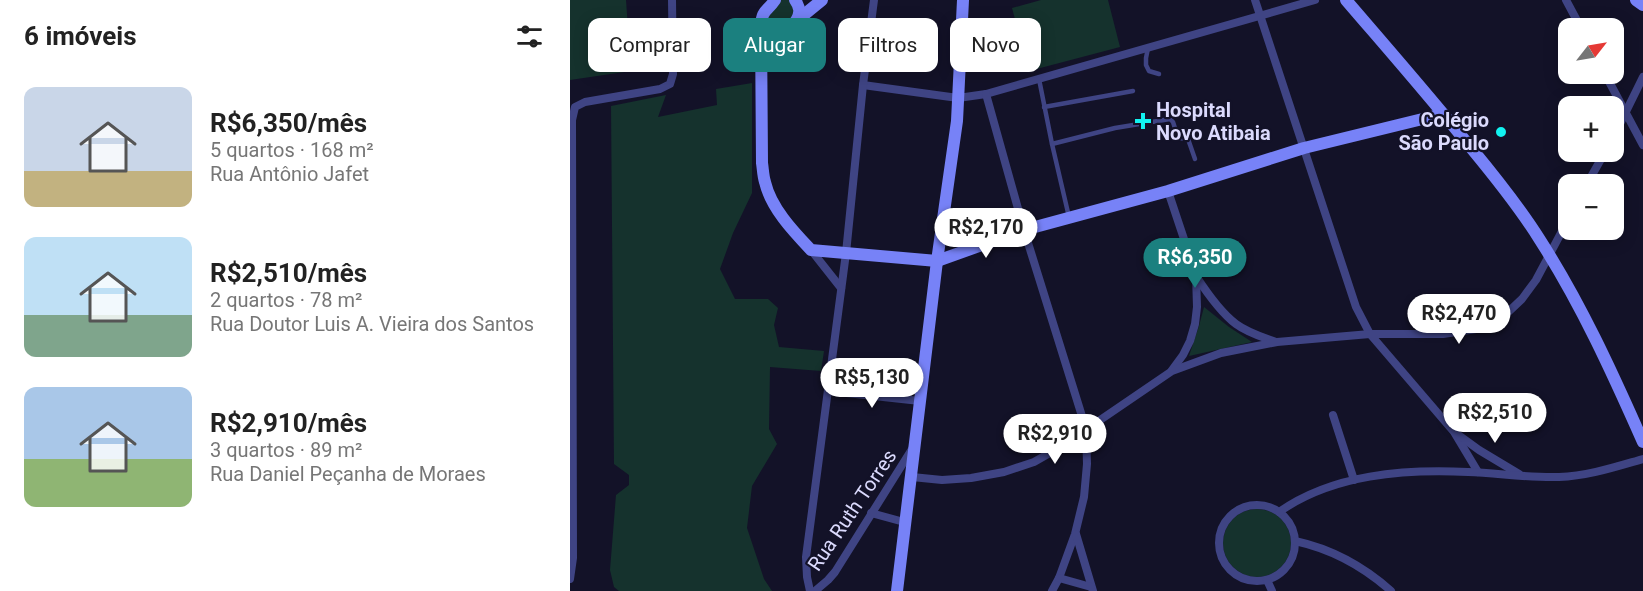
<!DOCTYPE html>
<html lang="pt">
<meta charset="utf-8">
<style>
:root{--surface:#fff;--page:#f6f6f6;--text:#222;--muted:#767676;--accent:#1b807f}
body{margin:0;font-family:Roboto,sans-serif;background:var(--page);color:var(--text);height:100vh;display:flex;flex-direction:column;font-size:22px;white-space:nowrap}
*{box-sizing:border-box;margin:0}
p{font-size:20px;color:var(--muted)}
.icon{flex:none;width:33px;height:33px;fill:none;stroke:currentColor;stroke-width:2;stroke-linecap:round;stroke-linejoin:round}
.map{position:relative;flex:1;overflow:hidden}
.side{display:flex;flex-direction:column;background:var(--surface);width:570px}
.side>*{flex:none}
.hud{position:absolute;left:18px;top:18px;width:570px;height:54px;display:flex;gap:12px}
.needle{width:39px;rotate:59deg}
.buttons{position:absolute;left:988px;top:18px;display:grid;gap:12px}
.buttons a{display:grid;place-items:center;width:66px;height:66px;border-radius:12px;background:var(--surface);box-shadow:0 3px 15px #0003;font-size:30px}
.price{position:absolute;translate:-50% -51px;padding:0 14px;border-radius:21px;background:#fff;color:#222;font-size:20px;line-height:39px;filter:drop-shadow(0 2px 3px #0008)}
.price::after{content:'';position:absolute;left:50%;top:36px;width:18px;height:14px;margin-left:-9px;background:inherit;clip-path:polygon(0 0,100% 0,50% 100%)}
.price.selected{background:var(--accent);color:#fff}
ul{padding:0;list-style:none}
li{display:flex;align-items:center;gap:18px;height:150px;padding:0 24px}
li span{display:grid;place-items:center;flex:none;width:168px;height:120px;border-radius:12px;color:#555}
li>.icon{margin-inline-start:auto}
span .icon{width:72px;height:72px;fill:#fffc;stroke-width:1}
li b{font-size:26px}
h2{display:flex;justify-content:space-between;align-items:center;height:72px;padding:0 24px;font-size:26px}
.tag{padding:0 21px;border-radius:12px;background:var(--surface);box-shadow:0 3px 15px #0003;font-size:21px;line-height:54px}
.tag.selected{background:var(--accent);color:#fff}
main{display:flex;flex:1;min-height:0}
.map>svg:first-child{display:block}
.green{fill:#15322d}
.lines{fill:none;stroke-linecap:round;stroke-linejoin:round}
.lane{stroke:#3f4484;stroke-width:4.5}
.street{stroke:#3f4484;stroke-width:8}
.secondary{stroke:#7782f7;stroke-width:12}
.poi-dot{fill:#12f2f0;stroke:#131228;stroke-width:2}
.labels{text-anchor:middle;stroke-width:4.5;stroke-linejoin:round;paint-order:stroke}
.poi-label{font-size:20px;font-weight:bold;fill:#dbdafd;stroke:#131228;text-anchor:start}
.street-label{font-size:20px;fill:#dbdafd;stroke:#131228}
</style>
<main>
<section class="side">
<h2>6 imóveis<svg class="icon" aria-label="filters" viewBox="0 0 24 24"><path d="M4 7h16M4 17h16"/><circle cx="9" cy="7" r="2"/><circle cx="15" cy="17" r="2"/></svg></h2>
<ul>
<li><span style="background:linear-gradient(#c9d6e8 70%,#c2b280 0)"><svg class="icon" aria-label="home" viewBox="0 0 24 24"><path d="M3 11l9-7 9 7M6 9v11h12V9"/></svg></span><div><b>R$6,350/mês</b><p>5 quartos · 168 m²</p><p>Rua Antônio Jafet</p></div></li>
<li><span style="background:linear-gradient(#bfe0f5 65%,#7fa58c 0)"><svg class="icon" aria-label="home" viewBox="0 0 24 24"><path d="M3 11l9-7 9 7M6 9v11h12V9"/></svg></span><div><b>R$2,510/mês</b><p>2 quartos · 78 m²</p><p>Rua Doutor Luis A. Vieira dos Santos</p></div></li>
<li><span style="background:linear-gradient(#a9c7e8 60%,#8fb573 0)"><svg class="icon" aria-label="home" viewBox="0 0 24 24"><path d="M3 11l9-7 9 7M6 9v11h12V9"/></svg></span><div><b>R$2,910/mês</b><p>3 quartos · 89 m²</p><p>Rua Daniel Peçanha de Moraes</p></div></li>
</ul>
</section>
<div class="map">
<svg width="1073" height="591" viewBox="0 0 1073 591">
<rect width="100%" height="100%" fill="#131228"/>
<g class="green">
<polygon points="0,0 56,0 61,71 0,80"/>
<polygon points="206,0 220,0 226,15 201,38 192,20"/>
<polygon points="471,0 538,0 550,47 459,71 442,8"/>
<polygon points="182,83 182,193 163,233 150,269 165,299 198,299 208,308 204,325 209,347 254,351 251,371 200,367 199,429 207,444 182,486 177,528 194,579 202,591 49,591 44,587 40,570 46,495 59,485 59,475 44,464 41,106 96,95 88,117 147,105 146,89"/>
<polygon points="634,307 659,327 682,342 619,356 629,326"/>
<circle cx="687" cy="543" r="34"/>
</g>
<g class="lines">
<g class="lane">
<polyline points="578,48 576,58 576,65 579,71 589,74"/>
<polyline points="469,79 482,144 499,217"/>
<polyline points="474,107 563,91"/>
<polyline points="482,144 545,128 600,119 603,122 608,138 618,139 625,159"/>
</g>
<g class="street">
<polyline points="685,0 786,307 800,334 884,432 908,472"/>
<polyline points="996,0 1011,28"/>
<polyline points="1035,74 1073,145"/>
<polyline points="293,85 388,98 416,94 745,0"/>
<polyline points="416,94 454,230 516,429 517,464 514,497 505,534 489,578 482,591"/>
<polyline points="1044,136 1073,77"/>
<polyline points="1017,184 1035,152"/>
<polyline points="598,191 626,275 627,307 625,324 620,341 613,355 602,370"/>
<polyline points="241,250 271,288"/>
<path d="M626 276C637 293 650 312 666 324 678 333 692 337 706 342"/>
<polyline points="258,391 350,401"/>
<polyline points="763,415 784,480"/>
<polyline points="887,434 909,450 949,474"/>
<polyline points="342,477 372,480 401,478 434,472 464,462 492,446 602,371 651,353 707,342 800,334 873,334 906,329 921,324 935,315 952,299 966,280 999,218"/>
<circle cx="687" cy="543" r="38"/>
<path d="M709 512C763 474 834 469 898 472 928 473 958 478 989 477 1018 476 1045 467 1073 459"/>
<polyline points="301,513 334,522"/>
<polyline points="506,534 523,591"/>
<path d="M725 541C762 549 793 566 821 591"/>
<polyline points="489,578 521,587"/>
<polyline points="0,579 3,558 2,120 5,107 15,102 90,89 100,84 103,74 102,0"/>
<polyline points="697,580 702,591"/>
<polyline points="240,591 237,577 236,557 276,253 293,85 304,0"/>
<polyline points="245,591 258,580 265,572 342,449"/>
</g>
<g class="secondary">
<path d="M205 0C197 12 192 9 191 26L192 163C193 169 193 176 195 182 201 208 223 231 241 250L367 261 454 230 598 191 734 148 873 114"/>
<path d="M225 0C230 7 231 13 226 21"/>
<path d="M776 0C818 49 861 98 902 149 926 178 950 208 970 240 1011 304 1042 372 1073 442"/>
<polyline points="1066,0 1073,5"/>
<path d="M191 30C193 36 196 40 203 40L252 0"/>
<polyline points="327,591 367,261 387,121 393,0"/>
</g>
</g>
<g class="poi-dot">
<path d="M570 112h6v6h6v6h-6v6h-6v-6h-6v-6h6z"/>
<circle cx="931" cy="132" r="6"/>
</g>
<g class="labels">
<g class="poi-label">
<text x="586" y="117">Hospital<tspan x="586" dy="23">Novo Atibaia</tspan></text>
<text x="919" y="127" text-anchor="end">Colégio<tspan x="919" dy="23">São Paulo</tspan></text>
</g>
<g class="street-label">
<text transform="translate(282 510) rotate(-56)" y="7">Rua Ruth Torres</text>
</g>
</g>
</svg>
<div class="buttons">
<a><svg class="needle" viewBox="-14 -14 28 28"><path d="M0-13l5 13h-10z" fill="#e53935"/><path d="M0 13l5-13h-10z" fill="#767676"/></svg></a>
<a>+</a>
<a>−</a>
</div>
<b class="price" style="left:416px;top:259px">R$2,170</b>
<b class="price selected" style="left:625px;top:289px">R$6,350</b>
<b class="price" style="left:889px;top:345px">R$2,470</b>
<b class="price" style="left:302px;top:409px">R$5,130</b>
<b class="price" style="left:925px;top:444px">R$2,510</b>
<b class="price" style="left:485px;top:465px">R$2,910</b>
<div class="hud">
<a class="tag">Comprar</a>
<a class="tag selected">Alugar</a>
<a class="tag">Filtros</a>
<a class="tag">Novo</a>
</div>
</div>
</main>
